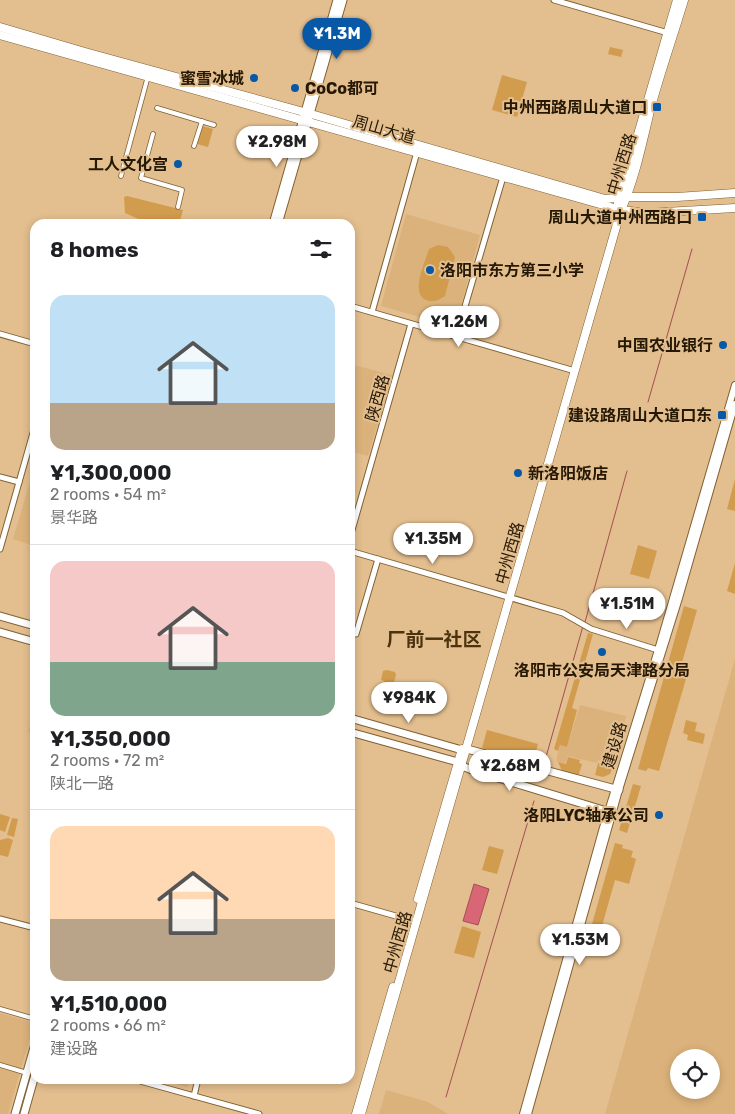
<!DOCTYPE html>
<meta charset="utf-8">
<style>
:root{--surface:#fff;--page:#f2f2f2;--text:#202124;--muted:#757577;--line:#e0e0e0;--accent:#0758a6}
body{margin:0;font-family:Rubik,"Noto Sans SC",sans-serif;background:var(--page);color:var(--text);height:100vh;display:flex;flex-direction:column;font-size:19px;white-space:nowrap}
*{box-sizing:border-box;margin:0}
p{font-size:16px;color:var(--muted)}
.icon{flex:none;width:28px;height:28px;fill:none;stroke:currentColor;stroke-width:2;stroke-linecap:round;stroke-linejoin:round}
.map{position:relative;flex:1;overflow:hidden}
.details{position:absolute;left:30px;top:219px;width:325px;height:865px;display:flex;flex-direction:column;background:var(--surface);border-radius:15px;box-shadow:0 2px 8px #0003}
.details>*{flex:none}
.buttons{position:absolute;left:670px;top:1049px;display:grid;gap:10px}
.buttons a{display:grid;place-items:center;width:50px;height:50px;border-radius:50%;background:var(--surface);box-shadow:0 2px 8px #0003;font-size:25px}
.price{position:absolute;translate:-50% -42px;padding:0 11px;border-radius:18px;background:#fff;color:#222;font-size:16px;line-height:32px;filter:drop-shadow(0 1px 2px #0008)}
.price::after{content:'';position:absolute;left:50%;top:30px;width:15px;height:11px;margin-left:-8px;background:inherit;clip-path:polygon(0 0,100% 0,50% 100%)}
.price.on{background:var(--accent);color:#fff}
ul{padding:0;list-style:none}
li{display:grid;align-content:center;gap:10px;height:265px;padding:0 20px}
li+li{border-top:1px solid var(--line)}
li span{display:grid;place-items:center;height:155px;border-radius:15px;color:#555}
li>.icon{margin-inline-start:auto}
span .icon{width:90px;height:90px;fill:#fffc;stroke-width:1}
li b{font-size:21px}
h2{display:flex;justify-content:space-between;align-items:center;height:60px;padding:0 20px;font-size:21px}
.map>svg:first-child{display:block}
.built{fill:#dbb27b;fill-rule:evenodd}
.green{fill:#d29c4e}
.water{fill:#d96675;stroke:#a34f53}
.lines{fill:none;stroke-linecap:round;stroke-linejoin:round}
.stream{stroke:#a34f53;stroke-width:1}
.pedestrian-casing{stroke:#816032;stroke-width:5.5}
.minor-casing{stroke:#816032;stroke-width:7}
.tertiary-casing{stroke:#816032;stroke-width:8}
.secondary-casing{stroke:#816032;stroke-width:9}
.primary-casing{stroke:#816032;stroke-width:9}
.pedestrian{stroke:#fff;stroke-width:4}
.minor{stroke:#fff;stroke-width:5}
.tertiary{stroke:#fff;stroke-width:6}
.secondary{stroke:#fff;stroke-width:7}
.primary{stroke:#fff;stroke-width:8}
.poi-dot{fill:#0758a6;stroke:#e3be8e;stroke-width:2}
.labels{text-anchor:middle;stroke-width:4;stroke-linejoin:round;paint-order:stroke}
.poi-label{font-size:16px;font-weight:bold;fill:#251805;stroke:#e3be8e;text-anchor:end}
.street-label{font-size:16px;fill:#251805;stroke:#e3be8e}
.quarter-label{font-size:19px;font-weight:bold;fill:#4b330f;stroke:#e3be8e}
</style>
<div class="map">
<svg width="735" height="1114" viewBox="0 0 735 1114">
<rect width="100%" height="100%" fill="#e3be8e"/>
<g class="built">
<polygon points="406,214 480,235 455,327 381,306"/>
<polygon points="350,364 392,375 368,456 350,451"/>
<polygon points="34,468 35,468 35,546 13,539"/>
<path d="M735 659V1114H605ZM679 1058H711V1090H679Z"/>
<polygon points="580,705 626,716 614,764 598,760 597,763 568,756 565,763 556,761 560,745 567,747"/>
<polygon points="35,707 35,734 28,732"/>
<polygon points="0,1013 34,1023 8,1114 0,1114"/>
<polygon points="159,1079 189,1079 187,1087"/>
<polygon points="386,1090 428,1102 448,1114 379,1114"/>
</g>
<g class="green">
<polygon points="610,47 623,50 621,57 608,54"/>
<polygon points="502,75 527,82 517,117 492,110"/>
<polygon points="203,126 213,129 208,147 197,144"/>
<polygon points="127,196 183,210 179,224 150,224 125,213 124,197"/>
<path d="M438 245 448 247 455 257 445 296C439 300 433 303 426 300 410 293 425 262 429 249Z"/>
<polygon points="735,479 735,511 727,509"/>
<polygon points="638,545 657,551 649,579 630,574"/>
<polygon points="735,563 735,594 727,591"/>
<polygon points="684,606 697,610 681,666 682,674 686,679 659,771 648,768 646,771 638,769"/>
<polygon points="588,633 593,634 572,708 577,710 567,747 560,745 558,751 554,749"/>
<polygon points="387,670 395,672 396,675 391,693 382,691 384,681 381,680 383,671"/>
<polygon points="686,720 697,723 695,731 705,734 703,744 687,740 688,735 683,733"/>
<polygon points="487,730 538,744 533,762 482,748"/>
<polygon points="568,757 580,760 579,763 582,764 578,777 562,771 558,762 566,764"/>
<polygon points="598,763 613,767 610,774 603,777 595,775"/>
<polygon points="633,784 641,786 627,833 619,830"/>
<polygon points="0,814 10,817 5,832 0,830"/>
<polygon points="12,818 18,819 14,837 7,835"/>
<polygon points="8,838 13,840 8,857 0,855 0,840"/>
<polygon points="615,843 623,845 622,848 633,851 631,857 636,859 629,884 615,880 596,947 586,945"/>
<polygon points="489,846 504,850 497,874 482,870"/>
<polygon points="462,926 481,932 474,958 454,953"/>
</g>
<polygon class="water" points="474,884 489,889 478,925 463,921"/>
<g class="lines">
<g class="stream">
<polyline points="648,402 692,249"/>
<polyline points="585,622 627,471"/>
<polyline points="546,757 583,626"/>
<polyline points="446,1097 534,801"/>
</g>
<defs>
<g id="pedestrian">
<polyline points="157,108 214,125"/>
<polyline points="153,134 141,178 182,190 178,207"/>
<polyline points="194,146 202,121"/>
<polyline points="121,176 148,76"/>
<polyline points="0,1009 35,1019"/>
<polyline points="0,1065 27,1073"/>
</g>
<g id="minor">
<polyline points="554,0 668,33"/>
<polyline points="350,306 575,371"/>
<polyline points="372,312 417,152"/>
<polyline points="0,334 35,344"/>
<polyline points="456,337 503,177"/>
<polyline points="0,477 19,482"/>
<polyline points="350,537 411,324"/>
<polyline points="0,549 35,426"/>
<polyline points="350,551 563,613 591,629 658,650"/>
<polyline points="356,634 378,559"/>
<polyline points="350,903 417,922"/>
<polyline points="0,919 35,928"/>
<polyline points="133,1079 259,1114"/>
<polyline points="194,1096 198,1079"/>
</g>
<g id="tertiary">
<polyline points="523,1114 602,831 658,650 735,385"/>
<polyline points="528,1114 619,790 679,598 735,404"/>
</g>
<g id="secondary">
<polyline points="273,224 337,0"/>
<polyline points="278,224 343,0"/>
<polyline points="0,616 35,626"/>
<polyline points="0,632 35,642"/>
<polyline points="350,718 462,750 467,749 619,790"/>
<polyline points="350,732 458,762 462,766 472,770 613,813"/>
<polyline points="15,1114 35,1044"/>
<polyline points="24,1114 35,1075"/>
</g>
<g id="primary">
<polyline points="0,27 85,52 311,114 605,199 627,197 677,197 735,193"/>
<polyline points="0,35 621,210 648,213 735,208"/>
<polyline points="614,217 677,0"/>
<polyline points="418,899 462,749"/>
<polyline points="356,1114 393,987"/>
<path d="M361 1114 621 210C635 179 642 144 650 111 660 73 673 37 684 0"/>
</g>
</defs>
<use href="#pedestrian" class="pedestrian-casing"/>
<use href="#minor" class="minor-casing"/>
<use href="#tertiary" class="tertiary-casing"/>
<use href="#secondary" class="secondary-casing"/>
<use href="#primary" class="primary-casing"/>
<use href="#pedestrian" class="pedestrian"/>
<use href="#minor" class="minor"/>
<use href="#tertiary" class="tertiary"/>
<use href="#secondary" class="secondary"/>
<use href="#primary" class="primary"/>
</g>
<g class="poi-dot">
<circle cx="254" cy="78" r="5"/>
<circle cx="295" cy="88" r="5"/>
<rect x="652" y="102" width="10" height="10" rx="2.5"/>
<circle cx="178" cy="164" r="5"/>
<rect x="697" y="212" width="10" height="10" rx="2.5"/>
<circle cx="430" cy="270" r="5"/>
<circle cx="723" cy="345" r="5"/>
<rect x="717" y="410" width="10" height="10" rx="2.5"/>
<circle cx="518" cy="473" r="5"/>
<circle cx="602" cy="652" r="5"/>
<circle cx="659" cy="815" r="5"/>
</g>
<g class="labels">
<g class="poi-label">
<text x="244" y="84">蜜雪冰城</text>
<text x="305" y="94" text-anchor="start">CoCo都可</text>
<text x="647" y="113">中州西路周山大道口</text>
<text x="168" y="170">工人文化宫</text>
<text x="692" y="223">周山大道中州西路口</text>
<text x="440" y="276" text-anchor="start">洛阳市东方第三小学</text>
<text x="713" y="351">中国农业银行</text>
<text x="712" y="421">建设路周山大道口东</text>
<text x="528" y="479" text-anchor="start">新洛阳饭店</text>
<text x="602" y="676" text-anchor="middle">洛阳市公安局天津路分局</text>
<text x="649" y="821">洛阳LYC轴承公司</text>
</g>
<g class="street-label">
<text transform="translate(384 129) rotate(16)" y="6">周山大道</text>
<text transform="translate(621 164) rotate(-73)" y="6">中州西路</text>
<text transform="translate(377 398) rotate(-74)" y="6">陕西路</text>
<text transform="translate(509 553) rotate(-74)" y="6">中州西路</text>
<text transform="translate(614 745) rotate(-73)" y="6">建设路</text>
<text transform="translate(397 942) rotate(-74)" y="6">中州西路</text>
</g>
<g class="quarter-label">
<text x="434" y="646">厂前一社区</text>
</g>
</g>
</svg>
<div class="buttons">
<a><svg class="icon" aria-label="locate" viewBox="0 0 24 24"><circle cx="12" cy="12" r="6"/><path d="M12 2v4M12 18v4M2 12h4M18 12h4"/></svg></a>
</div>
<b class="price on" style="left:337px;top:60px">¥1.3M</b>
<b class="price" style="left:277px;top:168px">¥2.98M</b>
<b class="price" style="left:459px;top:348px">¥1.26M</b>
<b class="price" style="left:433px;top:565px">¥1.35M</b>
<b class="price" style="left:627px;top:630px">¥1.51M</b>
<b class="price" style="left:409px;top:724px">¥984K</b>
<b class="price" style="left:510px;top:792px">¥2.68M</b>
<b class="price" style="left:580px;top:966px">¥1.53M</b>
<section class="details">
<h2>8 homes<svg class="icon" aria-label="filters" viewBox="0 0 24 24"><path d="M4 7h16M4 17h16"/><circle cx="9" cy="7" r="2"/><circle cx="15" cy="17" r="2"/></svg></h2>
<ul>
<li><span style="background:linear-gradient(#bfe0f5 70%,#b9a48a 0)"><svg class="icon" aria-label="home" viewBox="0 0 24 24"><path d="M3 11l9-7 9 7M6 9v11h12V9"/></svg></span><div><b>¥1,300,000</b><p>2 rooms · 54 m²</p><p>景华路</p></div></li>
<li><span style="background:linear-gradient(#f6c9c9 65%,#7fa58c 0)"><svg class="icon" aria-label="home" viewBox="0 0 24 24"><path d="M3 11l9-7 9 7M6 9v11h12V9"/></svg></span><div><b>¥1,350,000</b><p>2 rooms · 72 m²</p><p>陕北一路</p></div></li>
<li><span style="background:linear-gradient(#ffd9b3 60%,#b9a48a 0)"><svg class="icon" aria-label="home" viewBox="0 0 24 24"><path d="M3 11l9-7 9 7M6 9v11h12V9"/></svg></span><div><b>¥1,510,000</b><p>2 rooms · 66 m²</p><p>建设路</p></div></li>
</ul>
</section>
</div>
